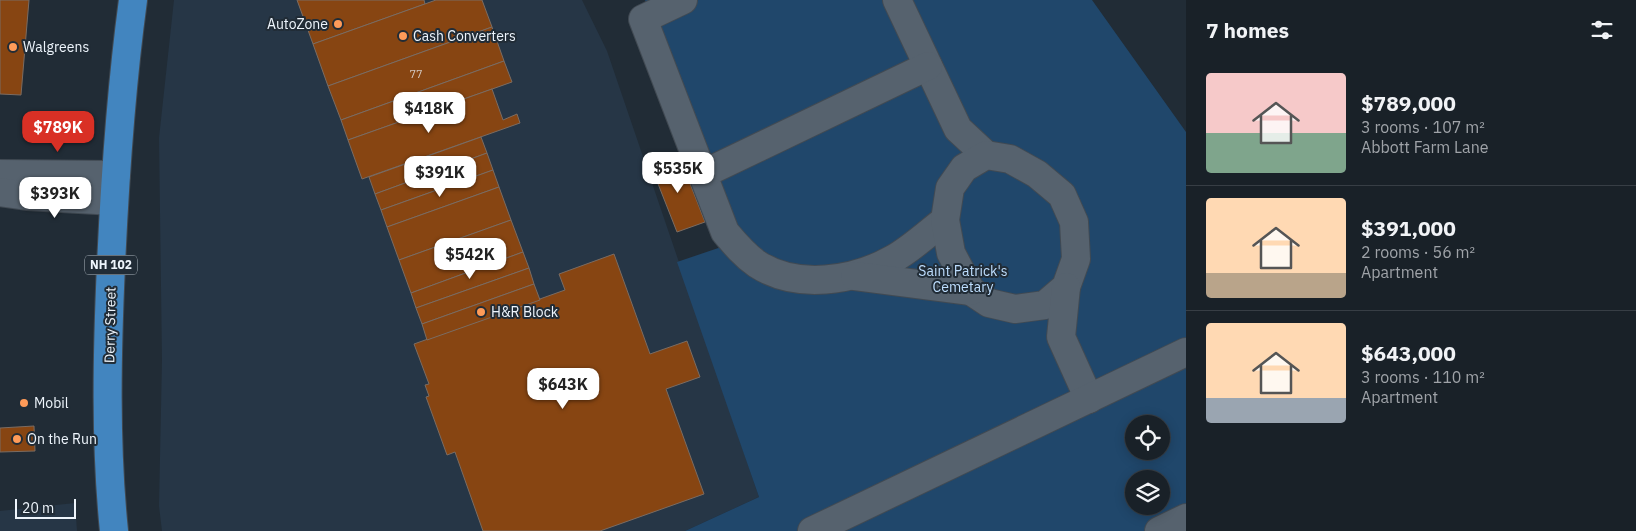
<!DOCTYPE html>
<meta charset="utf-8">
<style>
:root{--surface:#192128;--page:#262e34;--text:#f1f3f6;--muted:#9fa3a8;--line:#373e45;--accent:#d93025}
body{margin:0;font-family:"IBM Plex Sans",sans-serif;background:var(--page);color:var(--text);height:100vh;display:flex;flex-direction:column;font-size:19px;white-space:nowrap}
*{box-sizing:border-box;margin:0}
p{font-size:16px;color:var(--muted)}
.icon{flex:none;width:28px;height:28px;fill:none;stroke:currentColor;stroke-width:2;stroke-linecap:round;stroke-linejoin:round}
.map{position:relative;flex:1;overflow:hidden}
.details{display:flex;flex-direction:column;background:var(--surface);width:450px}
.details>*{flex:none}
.fabs{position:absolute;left:1125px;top:415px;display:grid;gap:10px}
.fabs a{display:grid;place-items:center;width:45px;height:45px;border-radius:50%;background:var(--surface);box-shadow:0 2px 12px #0003,0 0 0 1px var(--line);font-size:25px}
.scale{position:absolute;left:15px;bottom:12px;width:61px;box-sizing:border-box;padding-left:5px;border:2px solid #eef5fc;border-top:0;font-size:14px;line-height:18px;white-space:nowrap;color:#eef5fc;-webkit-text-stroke:4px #212c36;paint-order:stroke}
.price{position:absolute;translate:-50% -42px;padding:0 11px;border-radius:10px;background:#fff;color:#222;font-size:16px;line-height:32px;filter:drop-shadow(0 1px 2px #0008)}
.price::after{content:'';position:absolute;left:50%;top:30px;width:15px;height:11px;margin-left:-8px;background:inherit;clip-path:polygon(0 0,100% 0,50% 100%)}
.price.selected{background:var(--accent);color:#fff}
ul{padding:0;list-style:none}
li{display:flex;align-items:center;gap:15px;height:125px;padding:0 20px}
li+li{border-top:1px solid var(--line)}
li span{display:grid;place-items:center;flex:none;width:140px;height:100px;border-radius:5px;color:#555}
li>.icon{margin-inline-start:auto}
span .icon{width:60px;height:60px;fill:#fffc;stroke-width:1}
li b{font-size:21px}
h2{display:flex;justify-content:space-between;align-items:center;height:60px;padding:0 20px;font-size:21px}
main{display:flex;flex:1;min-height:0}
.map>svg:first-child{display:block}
.built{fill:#263646}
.green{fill:#20476b;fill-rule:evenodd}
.building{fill:#874512;stroke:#7b6c62}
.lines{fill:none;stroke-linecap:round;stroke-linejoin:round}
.minor-casing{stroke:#414a53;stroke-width:30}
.major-casing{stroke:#414a53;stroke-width:30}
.minor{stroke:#56626e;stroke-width:28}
.major{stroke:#4285bf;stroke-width:28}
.poi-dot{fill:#fe9b59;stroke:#212c36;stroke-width:2}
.labels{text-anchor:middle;stroke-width:4;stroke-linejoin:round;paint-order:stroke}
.number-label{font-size:11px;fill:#d4c9c2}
.shield{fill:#212c36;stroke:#b0b9c1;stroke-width:1}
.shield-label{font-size:12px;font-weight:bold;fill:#eef5fc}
.poi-label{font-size:14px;fill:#eef5fc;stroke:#212c36;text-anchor:start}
.park-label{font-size:14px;fill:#bedefe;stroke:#212c36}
.street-label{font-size:14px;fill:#eef5fc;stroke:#212c36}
</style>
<main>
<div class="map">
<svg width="1186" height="531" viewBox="0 0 1186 531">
<rect width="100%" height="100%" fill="#212c36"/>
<g class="built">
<polygon points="174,0 582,0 607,51 759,497 685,531 162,531 159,506 162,360 159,138"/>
<polygon points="75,503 77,531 0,531 0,511"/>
</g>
<path class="green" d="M645 0H1092L1186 132V531H685L759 497 677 262 742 240ZM1134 424H1161V451H1134ZM1134 479H1161V506H1134Z"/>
<g class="building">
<polygon points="0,0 29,0 21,95 0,94"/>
<polygon points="297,0 424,0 425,4 313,44"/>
<polygon points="436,0 482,0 492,27 328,86 313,44"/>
<polygon points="492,27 504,61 341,120 328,86"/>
<polygon points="504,61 512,82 348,140 341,120"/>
<polygon points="492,89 503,120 517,114 520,123 362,179 348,140"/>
<polygon points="481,137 487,153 375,194 369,177"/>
<polygon points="487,153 493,170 381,210 375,194"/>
<polygon points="679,155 705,222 677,232 651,166"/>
<polygon points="493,170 499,187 387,227 381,210"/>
<polygon points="499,187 511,220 399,260 387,227"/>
<polygon points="511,220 523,252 411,293 399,260"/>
<polygon points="523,252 529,268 416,308 411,293"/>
<polygon points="614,254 650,354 687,341 700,377 666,389 704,494 600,531 483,531 455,452 447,455 426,397 429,396 425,385 429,384 414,344 565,290 559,274"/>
<polygon points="529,268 534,284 422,324 416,308"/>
<polygon points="534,284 540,300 427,340 422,324"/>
<polygon points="34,426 35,451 0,452 0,428"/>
</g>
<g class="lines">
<defs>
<g id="minor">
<path d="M683 0 643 19 725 232C735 244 744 255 757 264 797 290 854 281 893 259 911 249 928 233 945 220"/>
<polyline points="897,0 958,129 986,155"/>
<polygon points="986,155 1010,159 1037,174 1062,195 1074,222 1076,259 1066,287 1045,305 1015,309 989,303 971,291 951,253 945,220 950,188 964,168"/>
<polyline points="0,174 116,175"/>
<polyline points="703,174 928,66"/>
<polyline points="0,192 27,196 114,201"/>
<polyline points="855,276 971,291"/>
<polyline points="1066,287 1061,337 1089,399"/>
<polyline points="812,531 1186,352"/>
<polyline points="1159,531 1186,518"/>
</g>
<path id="major" d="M114 531C105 443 107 353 111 265 115 177 121 88 133 0"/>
</defs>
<use href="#minor" class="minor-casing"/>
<use href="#major" class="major-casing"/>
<use href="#minor" class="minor"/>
<use href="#major" class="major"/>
</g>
<g class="poi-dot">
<circle cx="338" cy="24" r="5"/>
<circle cx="403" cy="36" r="5"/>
<circle cx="13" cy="47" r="5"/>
<circle cx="481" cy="312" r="5"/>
<circle cx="24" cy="403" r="5"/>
<circle cx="17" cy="439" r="5"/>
</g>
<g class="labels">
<g class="number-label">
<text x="416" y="78">77</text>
</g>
<rect class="shield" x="85" y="255.5" width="52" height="19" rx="4"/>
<g class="shield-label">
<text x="111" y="269">NH 102</text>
</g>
<g class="poi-label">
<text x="328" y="29" text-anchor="end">AutoZone</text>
<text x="413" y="41">Cash Converters</text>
<text x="23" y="52">Walgreens</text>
<text x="491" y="317">H&amp;R Block</text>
<text x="34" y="408">Mobil</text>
<text x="27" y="444">On the Run</text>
</g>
<g class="park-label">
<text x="963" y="276">Saint Patrick's<tspan x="963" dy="16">Cemetary</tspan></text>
</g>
<g class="street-label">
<text transform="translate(110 325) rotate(-89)" y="5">Derry Street</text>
</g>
</g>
</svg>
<div class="fabs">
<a><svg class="icon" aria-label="locate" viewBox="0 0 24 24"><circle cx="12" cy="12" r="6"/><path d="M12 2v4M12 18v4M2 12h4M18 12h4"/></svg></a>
<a><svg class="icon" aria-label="layers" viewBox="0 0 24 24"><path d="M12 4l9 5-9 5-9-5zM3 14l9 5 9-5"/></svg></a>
</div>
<div class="scale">20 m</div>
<b class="price" style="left:429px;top:134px">$418K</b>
<b class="price selected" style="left:58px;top:153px">$789K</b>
<b class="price" style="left:678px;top:194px">$535K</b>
<b class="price" style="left:440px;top:198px">$391K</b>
<b class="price" style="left:55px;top:219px">$393K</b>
<b class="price" style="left:470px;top:280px">$542K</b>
<b class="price" style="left:563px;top:410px">$643K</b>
</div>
<section class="details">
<h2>7 homes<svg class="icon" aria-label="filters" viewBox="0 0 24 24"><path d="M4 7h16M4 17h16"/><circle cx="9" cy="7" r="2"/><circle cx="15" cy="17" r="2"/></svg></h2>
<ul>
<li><span style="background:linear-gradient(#f6c9c9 60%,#7fa58c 0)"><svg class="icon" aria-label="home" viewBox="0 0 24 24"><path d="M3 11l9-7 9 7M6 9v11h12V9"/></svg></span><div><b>$789,000</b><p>3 rooms · 107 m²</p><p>Abbott Farm Lane</p></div></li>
<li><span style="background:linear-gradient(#ffd9b3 75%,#b9a48a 0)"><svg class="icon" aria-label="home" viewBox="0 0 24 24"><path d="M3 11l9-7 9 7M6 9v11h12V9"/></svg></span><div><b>$391,000</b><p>2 rooms · 56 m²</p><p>Apartment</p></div></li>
<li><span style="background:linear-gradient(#ffd9b3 75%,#9aa5b1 0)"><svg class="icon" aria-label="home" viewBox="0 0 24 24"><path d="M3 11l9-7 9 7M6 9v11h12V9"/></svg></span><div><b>$643,000</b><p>3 rooms · 110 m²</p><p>Apartment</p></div></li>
</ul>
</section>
</main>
